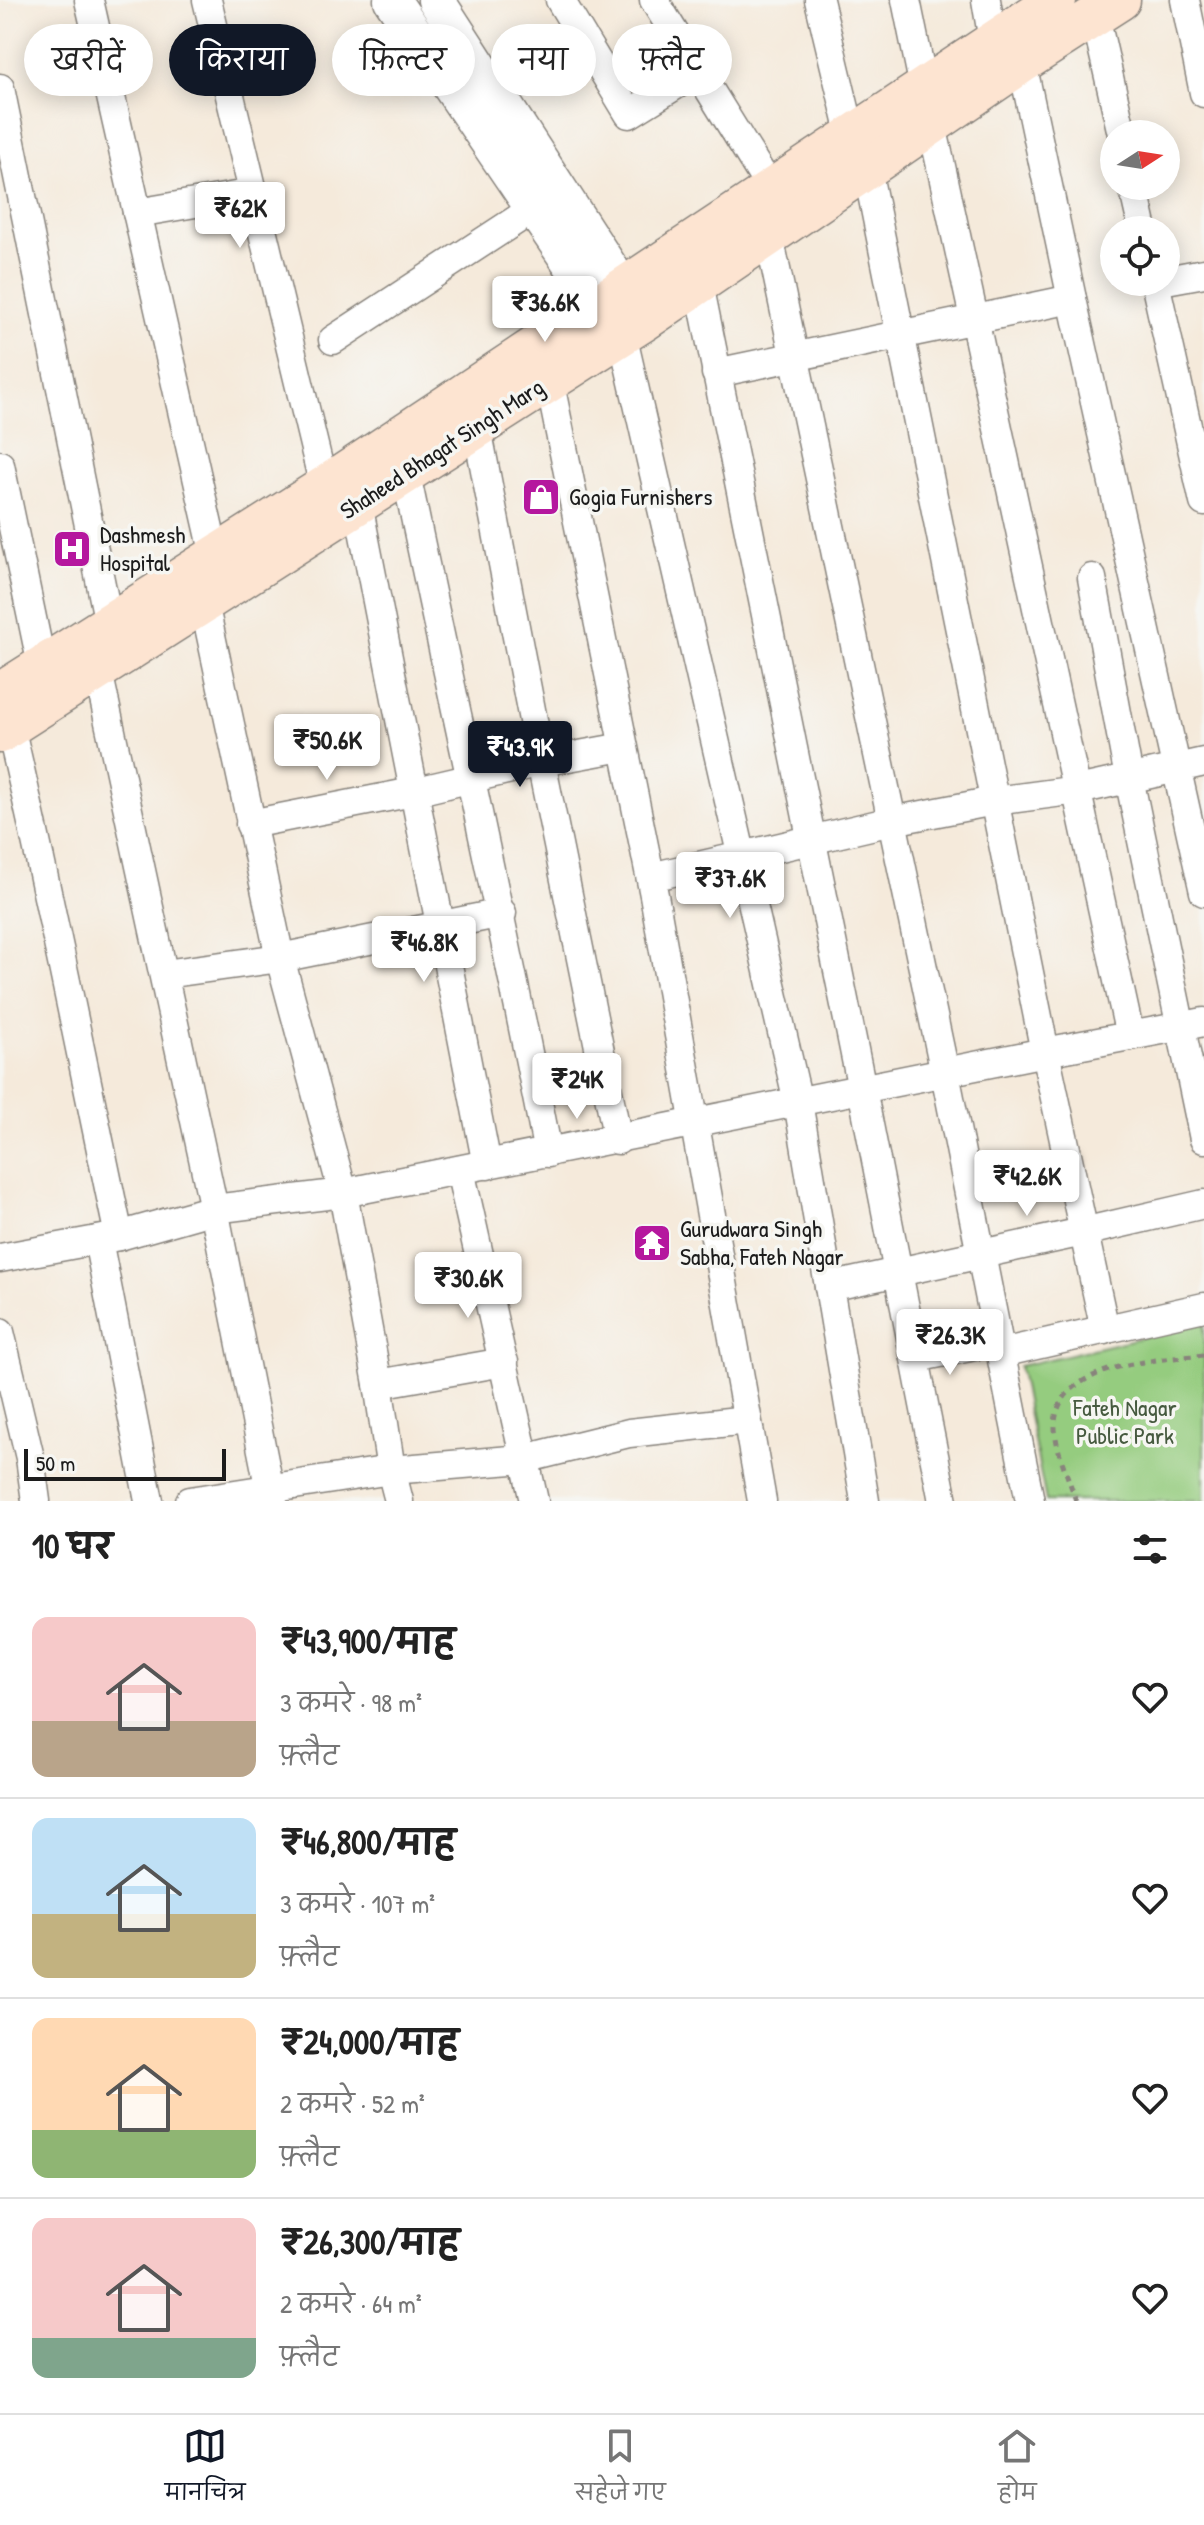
<!DOCTYPE html>
<html lang="hi">
<meta charset="utf-8">
<style>
:root{--surface:#fff;--page:#f2f2f2;--text:#222;--muted:#767676;--line:#e0e0e0;--accent:#111827}
body{margin:0;font-family:"Patrick Hand","Playpen Sans Deva",sans-serif;background:var(--page);color:var(--text);height:100vh;display:flex;flex-direction:column;font-size:30px;white-space:nowrap}
*{box-sizing:border-box;margin:0}
p{font-size:26px;color:var(--muted)}
.icon{flex:none;width:44px;height:44px;fill:none;stroke:currentColor;stroke-width:2;stroke-linecap:round;stroke-linejoin:round}
.map{position:relative;height:1501px;overflow:hidden}
.details{display:flex;flex-direction:column;background:var(--surface);flex:1}
.details>*{flex:none}
.guide{position:absolute;left:24px;top:24px;width:800px;height:72px;display:flex;gap:16px}
.needle{width:52px;rotate:78deg}
.fabs{position:absolute;left:1100px;top:120px;display:grid;gap:16px}
.fabs a{display:grid;place-items:center;width:80px;height:80px;border-radius:50%;background:var(--surface);box-shadow:0 4px 20px #0003;font-size:40px}
.scale{position:absolute;left:24px;bottom:20px;width:202px;box-sizing:border-box;padding-left:8px;border:4px solid #1c1c1c;border-top:0;font-size:22px;line-height:28px;white-space:nowrap;color:#1c1c1c;-webkit-text-stroke:6px #f6f6f2;paint-order:stroke}
.price{position:absolute;translate:-50% -68px;padding:0 18px;border-radius:8px;background:#fff;color:#222;font-size:26px;line-height:52px;filter:drop-shadow(0 2px 4px #0008)}
.price::after{content:'';position:absolute;left:50%;top:48px;width:24px;height:18px;margin-left:-12px;background:inherit;clip-path:polygon(0 0,100% 0,50% 100%)}
.price.current{background:var(--accent);color:#fff}
ul{padding:0;list-style:none}
li{display:flex;align-items:center;gap:24px;height:200px;padding:0 32px}
li+li{border-top:2px solid var(--line)}
li span{display:grid;place-items:center;flex:none;width:224px;height:160px;border-radius:16px;color:#555}
li>.icon{margin-inline-start:auto}
span .icon{width:96px;height:96px;fill:#fffc;stroke-width:1}
li b{font-size:34px}
h2{display:flex;justify-content:space-between;align-items:center;height:96px;padding:0 32px;font-size:34px}
.pill{padding:0 28px;border-radius:36px;background:var(--surface);box-shadow:0 4px 20px #0003;font-size:28px;line-height:72px}
.pill.current{background:var(--accent);color:#fff}
.tabs{display:flex;justify-content:space-around;align-items:center;height:112px;border-top:2px solid var(--line);background:var(--surface);font-size:22px;color:var(--muted)}
.tabs a{display:grid;justify-items:center;gap:4px}
.tabs .current{color:var(--accent)}
.map>svg:first-child{display:block}
.green{fill:#95cc7f;stroke:#58744e;stroke-width:2}
.lines{fill:none;stroke-linecap:round;stroke-linejoin:round}
.minor-casing{stroke:#88837c;stroke-width:31}
.tertiary-casing{stroke:#88837c;stroke-width:39}
.secondary-casing{stroke:#88837c;stroke-width:43}
.path{stroke:#88837c;stroke-width:5;stroke-dasharray:6 6;stroke-linecap:butt}
.minor{stroke:#fff;stroke-width:28}
.tertiary{stroke:#fff;stroke-width:36}
.secondary{stroke:#fde4d1;stroke-width:40}
.labels{text-anchor:middle;stroke-width:7;stroke-linejoin:round;paint-order:stroke}
.street-label{font-size:24px;fill:#1c1c1c;stroke:#f6f6f2}
.poi-label{font-size:24px;fill:#1c1c1c;stroke:#f6f6f2;text-anchor:start}
.park-label{font-size:24px;fill:#465a3f;stroke:#f6f6f2}
</style>
<div class="map">
<svg width="1204" height="1501" viewBox="0 0 1204 1501">
<rect width="100%" height="100%" fill="#f6f6f2"/>
<filter id="ink" filterUnits="userSpaceOnUse"><feTurbulence type="fractalNoise" baseFrequency=".0125" numOctaves="2"/><feDisplacementMap in="SourceGraphic" scale="16" xChannelSelector="R" yChannelSelector="G"/><feConvolveMatrix kernelMatrix="1 2 1 2 8 2 1 2 1" color-interpolation-filters="sRGB"/></filter>
<filter id="wash" filterUnits="userSpaceOnUse"><feTurbulence type="fractalNoise" baseFrequency=".006" numOctaves="4" result="noise"/><feDisplacementMap in="SourceGraphic" scale="32" xChannelSelector="R" yChannelSelector="G"/><feGaussianBlur stdDeviation="1.8" result="paint"/><feColorMatrix in="noise" values="0 0 0 0 0 0 0 0 0 0 0 0 0 0 0 0 0 1.4 0 .05"/><feComposite in="paint" operator="in"/></filter>
<g filter="url(#wash)">
<rect width="100%" height="100%" fill="#f5eadb"/>
<polygon class="green" points="1204,1323 1204,1501 1046,1501 1019,1366"/>
</g>
<g filter="url(#ink)">
<g class="lines">
<defs>
<g id="minor">
<polyline points="89,0 215,556"/>
<polyline points="207,0 324,487"/>
<polyline points="560,0 629,114 698,71"/>
<polyline points="654,0 772,191"/>
<polyline points="819,0 852,138"/>
<polyline points="906,0 924,88"/>
<polyline points="986,0 993,41"/>
<polyline points="1185,0 1204,93"/>
<polyline points="1095,16 1122,134"/>
<polyline points="1022,63 1072,299 1204,892"/>
<polyline points="0,88 109,624"/>
<polyline points="932,125 1130,1036"/>
<polyline points="867,169 1045,1052 1105,1330"/>
<polyline points="1133,186 1143,230"/>
<polyline points="137,213 253,193"/>
<polyline points="769,236 945,1073 1030,1501"/>
<polyline points="1166,280 1204,273"/>
<polyline points="1155,282 1204,502"/>
<polyline points="699,284 862,1089 943,1501"/>
<polyline points="622,334 798,1102 865,1501"/>
<polyline points="333,340 533,209"/>
<polyline points="716,373 1072,299"/>
<polyline points="549,379 654,895 762,1501"/>
<polyline points="477,428 541,762 618,1140"/>
<polyline points="0,465 42,666"/>
<path d="M406 474C453 700 504 926 548 1153"/>
<polyline points="358,504 487,1165"/>
<polyline points="1092,578 1129,778 1204,1139"/>
<polyline points="204,603 280,958 343,1193 378,1384 391,1470 399,1501"/>
<polyline points="98,671 214,1209 272,1501"/>
<path d="M10 726C50 896 83 1066 119 1236"/>
<polyline points="250,824 413,792 541,762 623,747"/>
<polyline points="651,877 892,821 994,801 1078,790 1204,762"/>
<polyline points="164,974 280,958 502,913"/>
<polyline points="460,1170 534,1501"/>
<polyline points="98,1240 149,1501"/>
<polyline points="0,1258 119,1236 214,1209 343,1193 1045,1052 1204,1022"/>
<polyline points="829,1287 1083,1232 1204,1204"/>
<polyline points="0,1332 30,1458 36,1501"/>
<polyline points="1001,1353 1204,1307"/>
<polyline points="915,1358 975,1346"/>
<polyline points="378,1384 504,1362"/>
<polyline points="190,1501 391,1470 524,1459 629,1433 747,1420"/>
</g>
<g id="tertiary">
<polyline points="392,0 599,305 616,326"/>
<polyline points="436,0 639,313"/>
</g>
<g id="secondary">
<polyline points="0,693 324,487 1056,0"/>
<polyline points="0,733 644,321 1022,63 1120,0"/>
</g>
</defs>
<use href="#minor" class="minor-casing"/>
<use href="#tertiary" class="tertiary-casing"/>
<use href="#secondary" class="secondary-casing"/>
<path class="path" d="M1076 1501C1069 1478 1056 1452 1055 1428 1053 1363 1159 1360 1204 1355"/>
<use href="#minor" class="minor"/>
<use href="#tertiary" class="tertiary"/>
<use href="#secondary" class="secondary"/>
</g>
</g>
<defs>
<symbol id="shop-square" viewBox="-11 -11 22 22"><rect x="-9" y="-9" width="18" height="18" rx="4" fill="#b5179e" stroke="#f6f6f2"/><path d="M-5-2.5h2.3a2.7 3.5 0 0 1 5.4 0H5L5.5 6h-11ZM-1.5-2.5h3a1.5 2.3 0 0 0-3 0Z" fill="#fff"/></symbol>
<symbol id="hospital-square" viewBox="-11 -11 22 22"><rect x="-9" y="-9" width="18" height="18" rx="4" fill="#b5179e" stroke="#f6f6f2"/><path d="M-5-5h3v3.5h4V-5h3V5h-3V1.5h-4V5h-3Z" fill="#fff"/></symbol>
<symbol id="temple-square" viewBox="-11 -11 22 22"><rect x="-9" y="-9" width="18" height="18" rx="4" fill="#b5179e" stroke="#f6f6f2"/><path d="M0-6L5-2H3V0L6.5 2.5H4V6H1.5V3h-3V6H-4V2.5H-6.5L-3 0V-2H-5Z" fill="#fff"/></symbol>
</defs>
<g fill-rule="evenodd">
<use href="#shop-square" x="519" y="475" width="44" height="44"/>
<use href="#hospital-square" x="50" y="527" width="44" height="44"/>
<use href="#temple-square" x="630" y="1221" width="44" height="44"/>
</g>
<g class="labels">
<g class="street-label">
<text transform="translate(442 449) rotate(-33)" y="8">Shaheed Bhagat Singh Marg</text>
</g>
<g class="poi-label">
<text x="569" y="505">Gogia Furnishers</text>
<text x="100" y="543">Dashmesh<tspan x="100" dy="28">Hospital</tspan></text>
<text x="680" y="1237">Gurudwara Singh<tspan x="680" dy="28">Sabha, Fateh Nagar</tspan></text>
</g>
<g class="park-label">
<text x="1125" y="1416">Fateh Nagar<tspan x="1125" dy="28">Public Park</tspan></text>
</g>
</g>
</svg>
<div class="fabs">
<a><svg class="needle" viewBox="-14 -14 28 28"><path d="M0-13l5 13h-10z" fill="#e53935"/><path d="M0 13l5-13h-10z" fill="#767676"/></svg></a>
<a><svg class="icon" aria-label="locate" viewBox="0 0 24 24"><circle cx="12" cy="12" r="6"/><path d="M12 2v4M12 18v4M2 12h4M18 12h4"/></svg></a>
</div>
<div class="scale">50 m</div>
<b class="price" style="left:240px;top:250px">₹62K</b>
<b class="price" style="left:545px;top:344px">₹36.6K</b>
<b class="price" style="left:327px;top:782px">₹50.6K</b>
<b class="price current" style="left:520px;top:789px">₹43.9K</b>
<b class="price" style="left:730px;top:920px">₹37.6K</b>
<b class="price" style="left:424px;top:984px">₹46.8K</b>
<b class="price" style="left:577px;top:1121px">₹24K</b>
<b class="price" style="left:1027px;top:1218px">₹42.6K</b>
<b class="price" style="left:468px;top:1320px">₹30.6K</b>
<b class="price" style="left:950px;top:1377px">₹26.3K</b>
<div class="guide">
<a class="pill">खरीदें</a>
<a class="pill current">किराया</a>
<a class="pill">फ़िल्टर</a>
<a class="pill">नया</a>
<a class="pill">फ़्लैट</a>
</div>
</div>
<section class="details">
<h2>10 घर<svg class="icon" aria-label="filters" viewBox="0 0 24 24"><path d="M4 7h16M4 17h16"/><circle cx="9" cy="7" r="2"/><circle cx="15" cy="17" r="2"/></svg></h2>
<ul>
<li><span style="background:linear-gradient(#f6c9c9 65%,#b9a48a 0)"><svg class="icon" aria-label="home" viewBox="0 0 24 24"><path d="M3 11l9-7 9 7M6 9v11h12V9"/></svg></span><div><b>₹43,900/माह</b><p>3 कमरे · 98 m²</p><p>फ़्लैट</p></div><svg class="icon" aria-label="heart" viewBox="0 0 24 24"><path d="M12 20l-8-8c-3-5 5-10 8-4 3-6 11-1 8 4z"/></svg></li>
<li><span style="background:linear-gradient(#bfe0f5 60%,#c2b280 0)"><svg class="icon" aria-label="home" viewBox="0 0 24 24"><path d="M3 11l9-7 9 7M6 9v11h12V9"/></svg></span><div><b>₹46,800/माह</b><p>3 कमरे · 107 m²</p><p>फ़्लैट</p></div><svg class="icon" aria-label="heart" viewBox="0 0 24 24"><path d="M12 20l-8-8c-3-5 5-10 8-4 3-6 11-1 8 4z"/></svg></li>
<li><span style="background:linear-gradient(#ffd9b3 70%,#8fb573 0)"><svg class="icon" aria-label="home" viewBox="0 0 24 24"><path d="M3 11l9-7 9 7M6 9v11h12V9"/></svg></span><div><b>₹24,000/माह</b><p>2 कमरे · 52 m²</p><p>फ़्लैट</p></div><svg class="icon" aria-label="heart" viewBox="0 0 24 24"><path d="M12 20l-8-8c-3-5 5-10 8-4 3-6 11-1 8 4z"/></svg></li>
<li><span style="background:linear-gradient(#f6c9c9 75%,#7fa58c 0)"><svg class="icon" aria-label="home" viewBox="0 0 24 24"><path d="M3 11l9-7 9 7M6 9v11h12V9"/></svg></span><div><b>₹26,300/माह</b><p>2 कमरे · 64 m²</p><p>फ़्लैट</p></div><svg class="icon" aria-label="heart" viewBox="0 0 24 24"><path d="M12 20l-8-8c-3-5 5-10 8-4 3-6 11-1 8 4z"/></svg></li>
</ul>
</section>
<nav class="tabs">
<a class="current"><svg class="icon" aria-label="map" viewBox="0 0 24 24"><path d="M3 6l6-2 6 2 6-2v14l-6 2-6-2-6 2zM9 4v14M15 6v14"/></svg>मानचित्र</a>
<a><svg class="icon" aria-label="saved" viewBox="0 0 24 24"><path d="M7 4h10v16l-5-4-5 4z"/></svg>सहेजे गए</a>
<a><svg class="icon" aria-label="home" viewBox="0 0 24 24"><path d="M3 11l9-7 9 7M6 9v11h12V9"/></svg>होम</a>
</nav>
